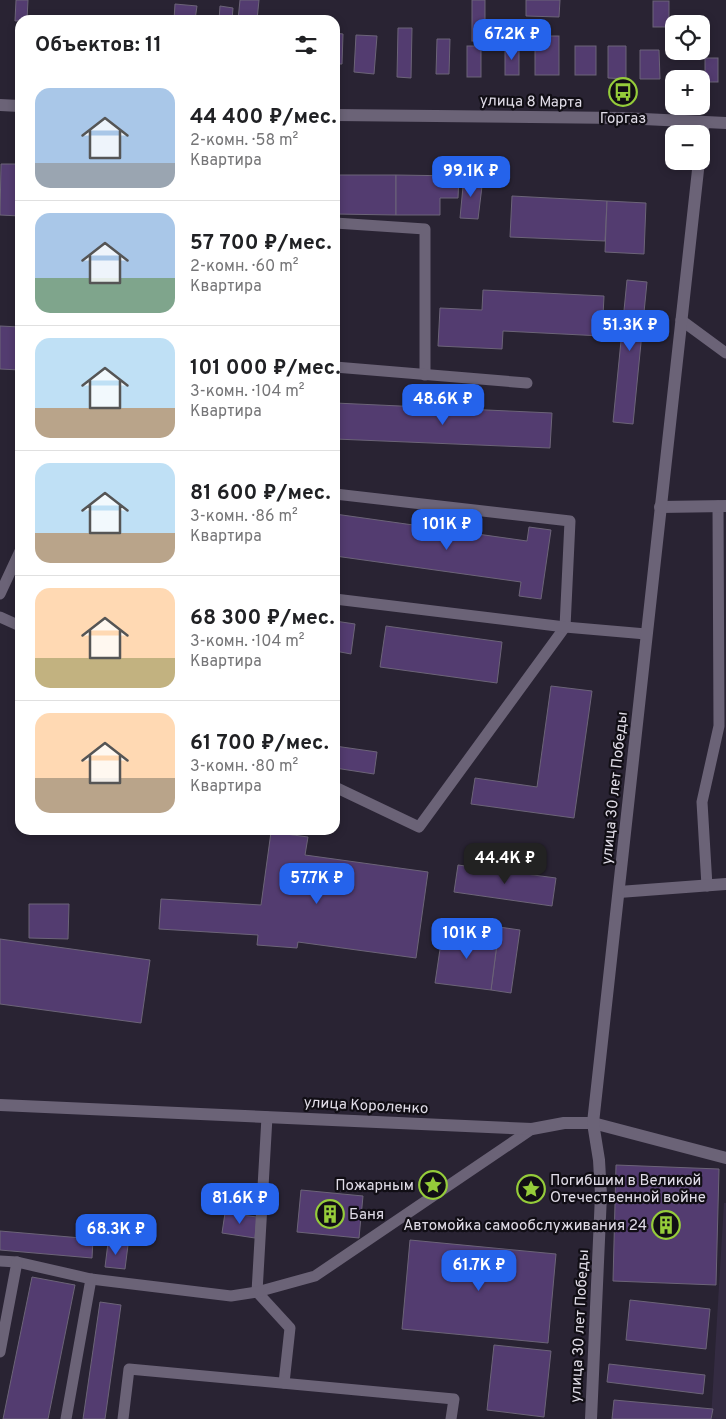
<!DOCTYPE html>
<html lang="ru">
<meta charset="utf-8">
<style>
:root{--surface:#fff;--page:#f2f2f2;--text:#202124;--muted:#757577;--line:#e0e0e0;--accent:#2563eb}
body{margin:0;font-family:Overpass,sans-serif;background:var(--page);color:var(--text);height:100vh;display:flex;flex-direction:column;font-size:19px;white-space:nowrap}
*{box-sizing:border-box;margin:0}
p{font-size:16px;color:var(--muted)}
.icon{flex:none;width:28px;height:28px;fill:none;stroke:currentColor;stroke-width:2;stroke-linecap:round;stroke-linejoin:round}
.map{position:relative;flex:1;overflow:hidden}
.side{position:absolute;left:15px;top:15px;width:325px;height:820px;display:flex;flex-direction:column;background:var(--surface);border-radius:15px;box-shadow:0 2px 8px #0003}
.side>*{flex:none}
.fabs{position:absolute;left:665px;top:15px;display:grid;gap:10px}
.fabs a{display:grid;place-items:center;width:45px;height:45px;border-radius:10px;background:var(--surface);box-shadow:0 2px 8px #0003;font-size:25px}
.price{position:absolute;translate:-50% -42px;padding:0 11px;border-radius:10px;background:var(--accent);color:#fff;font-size:16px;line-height:32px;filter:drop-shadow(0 1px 2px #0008)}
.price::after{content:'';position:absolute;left:50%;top:30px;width:15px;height:11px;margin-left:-8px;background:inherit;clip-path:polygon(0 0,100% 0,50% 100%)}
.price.current{background:#222;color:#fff}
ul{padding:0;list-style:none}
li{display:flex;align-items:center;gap:15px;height:125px;padding:0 20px}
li+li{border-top:1px solid var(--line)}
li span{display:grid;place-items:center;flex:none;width:140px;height:100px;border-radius:15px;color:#555}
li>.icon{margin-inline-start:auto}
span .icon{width:60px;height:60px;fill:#fffc;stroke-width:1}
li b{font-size:21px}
h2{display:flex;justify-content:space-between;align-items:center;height:60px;padding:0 20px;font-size:21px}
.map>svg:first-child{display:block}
.built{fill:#342b42}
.building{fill:#533c70;stroke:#6c6478}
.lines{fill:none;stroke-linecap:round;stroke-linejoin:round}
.lane{stroke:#6b6377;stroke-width:11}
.street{stroke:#6b6377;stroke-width:12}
.secondary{stroke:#6b6377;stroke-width:12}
.labels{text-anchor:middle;stroke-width:4.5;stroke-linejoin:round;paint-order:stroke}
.street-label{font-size:15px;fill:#e1dde8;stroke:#110e15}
.poi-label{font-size:15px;fill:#e1dde8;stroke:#110e15;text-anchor:start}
</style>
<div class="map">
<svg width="726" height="1419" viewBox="0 0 726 1419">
<rect width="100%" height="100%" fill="#292333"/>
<polygon class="built" points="724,1203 726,1203 726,1419 711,1419"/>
<g class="building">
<polygon points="16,0 28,0 27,20 15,21"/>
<polygon points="240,0 259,0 257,20 238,20"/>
<rect x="472" y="0" width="13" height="41"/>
<polygon points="526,0 560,0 559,17 526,16"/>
<rect x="653" y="1" width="16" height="26"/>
<polygon points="175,4 197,6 195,20 174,20"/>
<polygon points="220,6 233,8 232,20 219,20"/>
<polygon points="398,28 412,28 411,78 397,77"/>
<polygon points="335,33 343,34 342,64 335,64"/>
<polygon points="356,35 377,36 374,74 354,72"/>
<rect x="535" y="36" width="24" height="39"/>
<polygon points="437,39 450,39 449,74 436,74"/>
<rect x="467" y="46" width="14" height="31"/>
<rect x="505" y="46" width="14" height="29"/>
<rect x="575" y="46" width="21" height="29"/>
<polygon points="608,46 626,46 626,79 608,78"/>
<polygon points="640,50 659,50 660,79 640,79"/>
<rect x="705" y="58" width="13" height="24"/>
<polygon points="1,164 20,164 20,216 0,215"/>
<polygon points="335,175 396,175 396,215 335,214"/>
<polygon points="396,175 459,176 458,198 440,198 440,215 396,215"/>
<polygon points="464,176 483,178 478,219 460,218"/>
<polygon points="512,196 607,201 605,241 510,237"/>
<polygon points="607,201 646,203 644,254 605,252"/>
<polygon points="627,280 647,282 633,424 613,422"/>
<polygon points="483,290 604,296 602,336 503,331 502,349 438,346 440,308 482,310"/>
<polygon points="0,326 20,327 20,370 0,369"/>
<polygon points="335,403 552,413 550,448 335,439"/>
<polygon points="335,514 527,541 529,527 551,530 541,599 519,596 521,582 335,556"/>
<polygon points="335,621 355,624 351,654 335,651"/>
<polygon points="386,626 502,642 497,683 380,667"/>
<polygon points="551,686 592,691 574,818 471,804 475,778 537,787"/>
<polygon points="335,746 377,752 374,774 335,768"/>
<polygon points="271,832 308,837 305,855 428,872 416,958 298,942 297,948 257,945 258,935 159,929 161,899 261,905"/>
<polygon points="458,865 556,878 552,906 454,892"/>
<polygon points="29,904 69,904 68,939 29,938"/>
<polygon points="499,927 520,930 511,993 491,990"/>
<polygon points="443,929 498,936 491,990 435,983"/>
<polygon points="0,939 150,960 141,1023 0,1004"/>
<polygon points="616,1165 719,1169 716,1285 613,1281"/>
<polygon points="301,1190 363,1196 359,1238 297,1232"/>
<polygon points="225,1213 257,1217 255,1238 222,1233"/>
<polygon points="0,1231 93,1239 92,1258 0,1250"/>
<polygon points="410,1240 556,1254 548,1343 402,1329"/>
<polygon points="108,1243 128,1245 125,1269 105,1267"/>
<polygon points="32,1277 75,1285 48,1419 3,1419"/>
<polygon points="630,1300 710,1309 706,1349 626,1340"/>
<polygon points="100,1302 121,1305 105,1419 83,1419"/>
<polygon points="494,1345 551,1351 544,1417 487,1410"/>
<polygon points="609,1364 705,1375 703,1394 607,1382"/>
<polygon points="614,1400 713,1409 711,1419 612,1419"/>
</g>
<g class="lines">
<g class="lane">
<polyline points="335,223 425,229 425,375"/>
<polyline points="681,320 726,353"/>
<polyline points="335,367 527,383"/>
<polyline points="335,494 570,521 565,627 419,827 335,787"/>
<polyline points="0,594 20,551"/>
<polyline points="335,599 565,627 646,634"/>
<polyline points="0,617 20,626"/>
<polyline points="707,886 702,802 719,726 718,506"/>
<polyline points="267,1117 257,1292 290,1328 284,1383"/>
<polyline points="0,1261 17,1262 91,1279 231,1296 257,1292 315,1276 532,1129"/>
<polyline points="0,1352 17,1262"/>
<polyline points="66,1419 91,1279"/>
<polyline points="123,1419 129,1369 454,1399 451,1419"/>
</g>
<g class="street">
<polyline points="701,142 704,122"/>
<polyline points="660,507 726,506"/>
<polyline points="619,892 726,884"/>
<polyline points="0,1105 532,1129 564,1123 593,1123 726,1158"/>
<polyline points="591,1419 601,1195 599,1160 593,1123 699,161"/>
</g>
<g class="secondary">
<polyline points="0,105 20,106"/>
<polyline points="335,115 623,118 726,123"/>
</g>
</g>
<defs>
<symbol id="bus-ring" viewBox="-11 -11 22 22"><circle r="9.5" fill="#110e15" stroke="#95cc3a" stroke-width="1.5"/><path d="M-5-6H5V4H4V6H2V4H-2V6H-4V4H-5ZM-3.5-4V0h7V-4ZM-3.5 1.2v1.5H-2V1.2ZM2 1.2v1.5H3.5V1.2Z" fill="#95cc3a"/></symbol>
<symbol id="sight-ring" viewBox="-11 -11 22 22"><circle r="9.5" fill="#110e15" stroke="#95cc3a" stroke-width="1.5"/><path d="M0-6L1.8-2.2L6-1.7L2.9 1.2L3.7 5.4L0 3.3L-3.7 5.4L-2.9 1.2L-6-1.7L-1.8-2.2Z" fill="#95cc3a"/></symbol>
<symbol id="building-ring" viewBox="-11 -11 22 22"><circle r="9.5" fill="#110e15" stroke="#95cc3a" stroke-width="1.5"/><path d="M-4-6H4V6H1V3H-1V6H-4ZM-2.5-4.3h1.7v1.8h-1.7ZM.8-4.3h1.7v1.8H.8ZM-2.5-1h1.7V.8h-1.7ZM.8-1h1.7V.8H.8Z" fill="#95cc3a"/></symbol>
</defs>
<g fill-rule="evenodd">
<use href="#bus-ring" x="607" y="76" width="32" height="32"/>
<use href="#sight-ring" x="417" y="1169" width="32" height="32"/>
<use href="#sight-ring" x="515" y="1173" width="32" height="32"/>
<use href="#building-ring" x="314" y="1198" width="32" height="32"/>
<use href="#building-ring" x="650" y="1209" width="32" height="32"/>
</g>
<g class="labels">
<g class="street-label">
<text transform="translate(531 101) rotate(1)" y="5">улица 8 Марта</text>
<text transform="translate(614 788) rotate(-84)" y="5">улица 30 лет Победы</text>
<text transform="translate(366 1105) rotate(3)" y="5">улица Короленко</text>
<text transform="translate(579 1326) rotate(-87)" y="5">улица 30 лет Победы</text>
</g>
<g class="poi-label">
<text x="623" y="123" text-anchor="middle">Горгаз</text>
<text x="550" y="1185">Погибшим в Великой<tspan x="550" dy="17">Отечественной войне</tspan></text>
<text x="414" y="1190" text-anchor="end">Пожарным</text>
<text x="349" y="1219">Баня</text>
<text x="647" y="1230" text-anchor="end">Автомойка самообслуживания 24</text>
</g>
</g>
</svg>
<div class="fabs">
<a><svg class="icon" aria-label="locate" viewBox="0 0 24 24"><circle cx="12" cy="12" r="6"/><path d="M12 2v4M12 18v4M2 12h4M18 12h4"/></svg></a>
<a>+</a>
<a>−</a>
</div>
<b class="price" style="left:512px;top:61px">67.2K ₽</b>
<b class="price" style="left:471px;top:198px">99.1K ₽</b>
<b class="price" style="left:630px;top:352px">51.3K ₽</b>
<b class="price" style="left:443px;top:426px">48.6K ₽</b>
<b class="price" style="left:447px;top:551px">101K ₽</b>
<b class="price current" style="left:505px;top:885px">44.4K ₽</b>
<b class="price" style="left:317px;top:905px">57.7K ₽</b>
<b class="price" style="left:467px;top:960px">101K ₽</b>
<b class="price" style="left:240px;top:1225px">81.6K ₽</b>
<b class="price" style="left:116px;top:1256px">68.3K ₽</b>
<b class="price" style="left:479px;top:1292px">61.7K ₽</b>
<section class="side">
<h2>Объектов: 11<svg class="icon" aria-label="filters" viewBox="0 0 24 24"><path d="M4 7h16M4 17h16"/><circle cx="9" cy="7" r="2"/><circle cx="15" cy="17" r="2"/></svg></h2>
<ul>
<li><span style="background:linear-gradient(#a9c7e8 75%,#9aa5b1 0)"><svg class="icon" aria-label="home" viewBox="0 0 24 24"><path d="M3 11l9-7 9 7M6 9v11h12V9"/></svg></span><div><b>44 400 ₽/мес.</b><p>2-комн. · 58 m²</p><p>Квартира</p></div></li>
<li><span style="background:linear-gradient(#a9c7e8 65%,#7fa58c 0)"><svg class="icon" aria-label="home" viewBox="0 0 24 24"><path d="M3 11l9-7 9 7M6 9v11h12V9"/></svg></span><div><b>57 700 ₽/мес.</b><p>2-комн. · 60 m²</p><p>Квартира</p></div></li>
<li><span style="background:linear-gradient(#bfe0f5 70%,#b9a48a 0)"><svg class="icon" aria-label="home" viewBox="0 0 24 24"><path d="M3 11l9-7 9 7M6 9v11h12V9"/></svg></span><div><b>101 000 ₽/мес.</b><p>3-комн. · 104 m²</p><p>Квартира</p></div></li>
<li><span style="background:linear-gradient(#bfe0f5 70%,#b9a48a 0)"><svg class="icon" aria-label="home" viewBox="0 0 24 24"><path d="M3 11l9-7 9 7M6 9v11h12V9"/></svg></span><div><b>81 600 ₽/мес.</b><p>3-комн. · 86 m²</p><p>Квартира</p></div></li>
<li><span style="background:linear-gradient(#ffd9b3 70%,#c2b280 0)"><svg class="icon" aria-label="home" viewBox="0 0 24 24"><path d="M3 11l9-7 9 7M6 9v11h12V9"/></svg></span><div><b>68 300 ₽/мес.</b><p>3-комн. · 104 m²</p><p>Квартира</p></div></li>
<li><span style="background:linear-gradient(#ffd9b3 65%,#b9a48a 0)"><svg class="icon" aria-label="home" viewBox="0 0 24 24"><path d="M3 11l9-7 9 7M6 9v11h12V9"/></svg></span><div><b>61 700 ₽/мес.</b><p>3-комн. · 80 m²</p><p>Квартира</p></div></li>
</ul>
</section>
</div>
